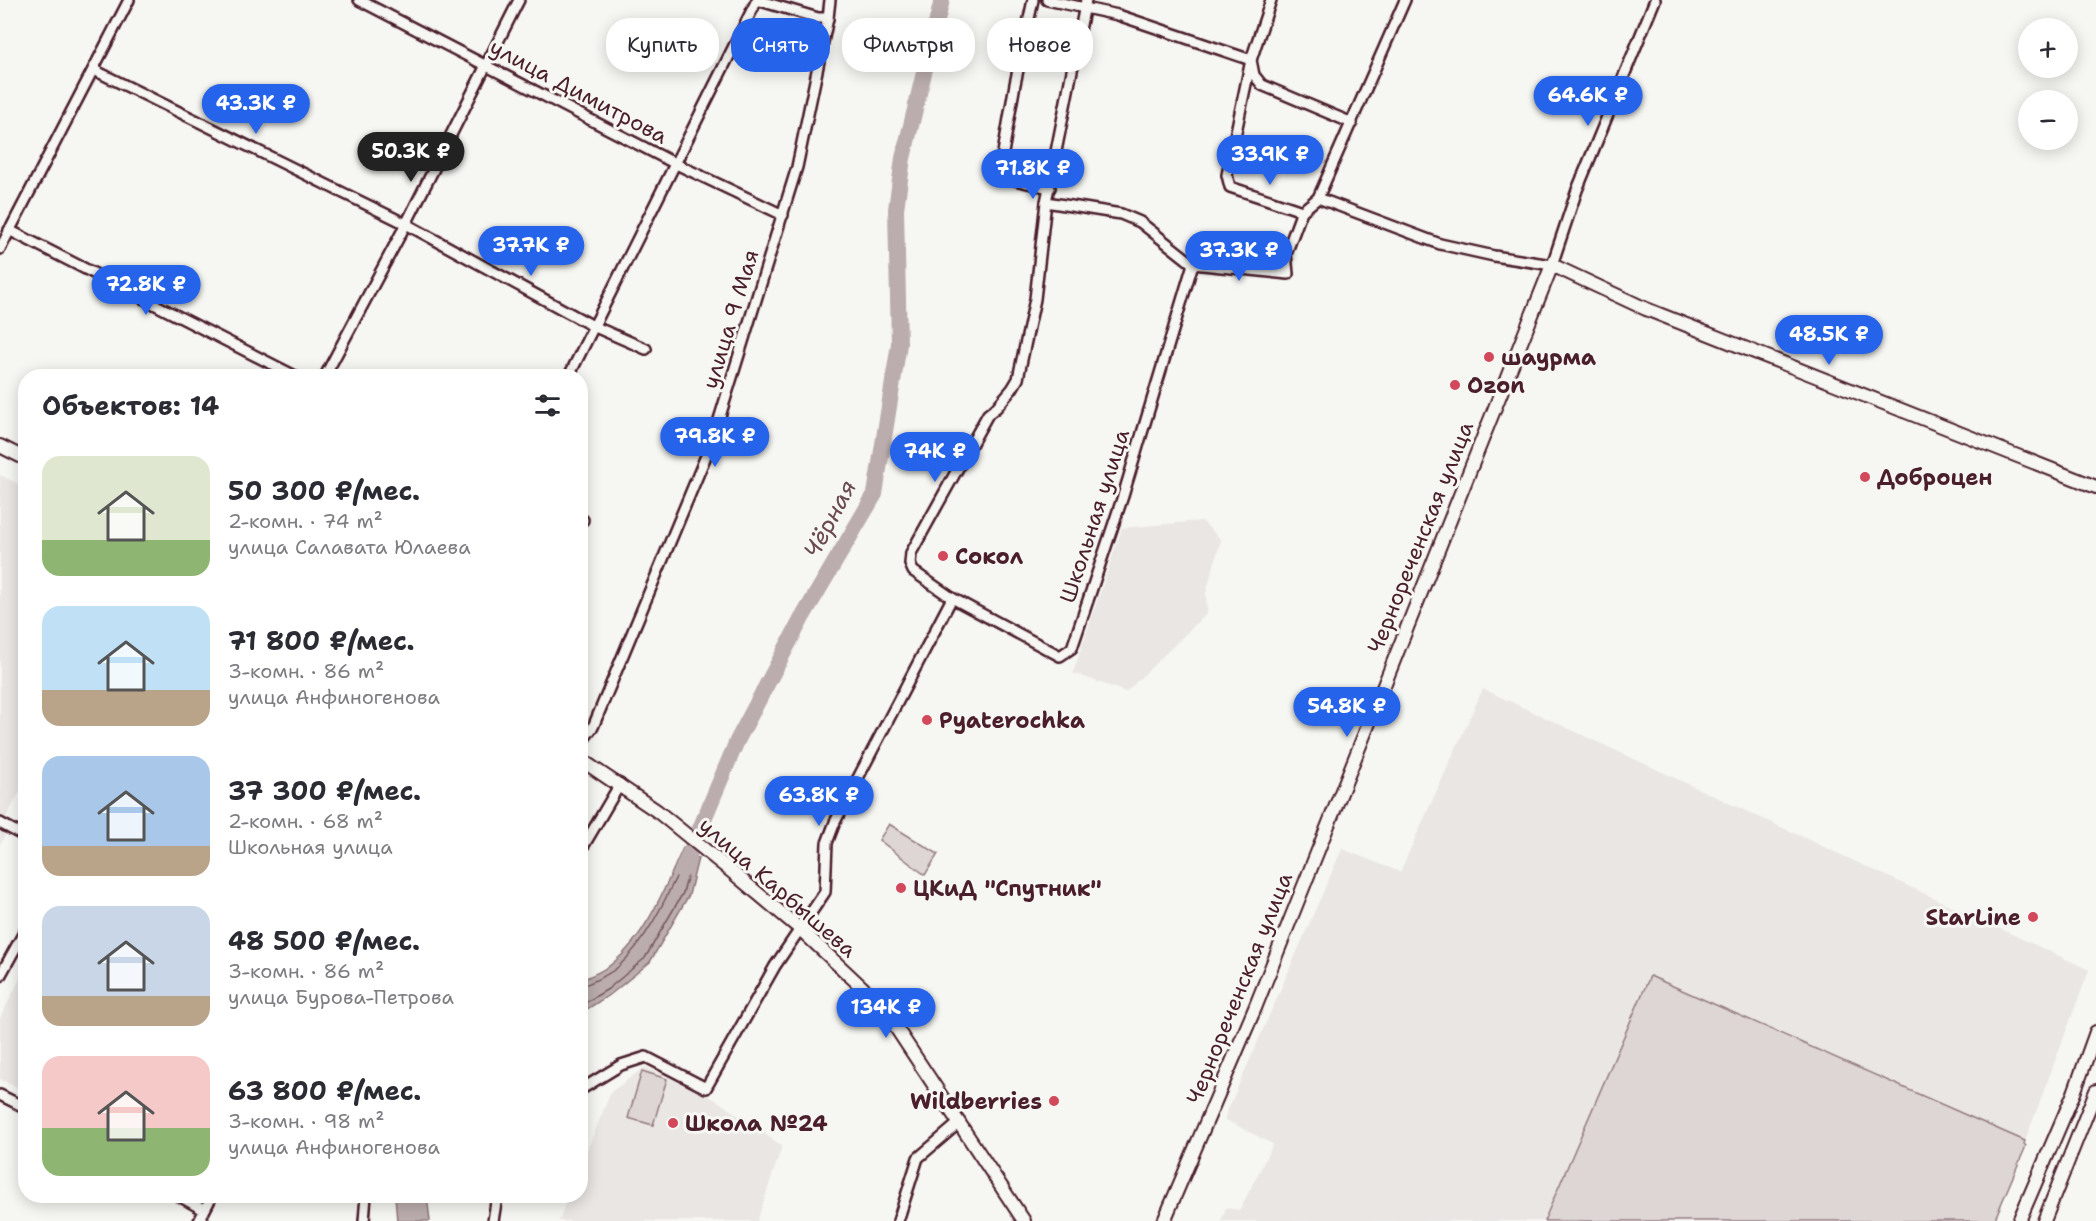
<!DOCTYPE html>
<html lang="ru">
<meta charset="utf-8">
<style>
:root{--surface:#fff;--page:#f7f7f7;--text:#2b2b33;--muted:#7c7c81;--accent:#2563eb}
body{margin:0;font-family:"Shantell Sans",sans-serif;background:var(--page);color:var(--text);height:100vh;display:flex;flex-direction:column;font-size:22px;white-space:nowrap}
*{box-sizing:border-box;margin:0}
p{font-size:20px;color:var(--muted)}
.icon{flex:none;width:33px;height:33px;fill:none;stroke:currentColor;stroke-width:2;stroke-linecap:round;stroke-linejoin:round}
.map{position:relative;flex:1;overflow:hidden}
.panel{position:absolute;left:18px;top:369px;width:570px;height:834px;display:flex;flex-direction:column;background:var(--surface);border-radius:24px;box-shadow:0 3px 15px #0003}
.panel>*{flex:none}
.top-card{position:absolute;left:606px;top:18px;width:570px;height:54px;display:flex;gap:12px}
.buttons{position:absolute;left:2018px;top:18px;display:grid;gap:12px}
.buttons a{display:grid;place-items:center;width:60px;height:60px;border-radius:50%;background:var(--surface);box-shadow:0 3px 15px #0003;font-size:30px}
.price{position:absolute;translate:-50% -51px;padding:0 14px;border-radius:21px;background:var(--accent);color:#fff;font-size:20px;line-height:39px;filter:drop-shadow(0 2px 3px #0008)}
.price::after{content:'';position:absolute;left:50%;top:36px;width:18px;height:14px;margin-left:-9px;background:inherit;clip-path:polygon(0 0,100% 0,50% 100%)}
.price.on{background:#222;color:#fff}
ul{padding:0;list-style:none}
li{display:flex;align-items:center;gap:18px;height:150px;padding:0 24px}
li span{display:grid;place-items:center;flex:none;width:168px;height:120px;border-radius:18px;color:#555}
li>.icon{margin-inline-start:auto}
span .icon{width:72px;height:72px;fill:#fffc;stroke-width:1}
li b{font-size:26px}
h2{display:flex;justify-content:space-between;align-items:center;height:72px;padding:0 24px;font-size:26px}
.chip{padding:0 21px;border-radius:24px;background:var(--surface);box-shadow:0 3px 15px #0003;font-size:21px;line-height:54px}
.chip.on{background:var(--accent);color:#fff}
.map>svg:first-child{display:block}
.built{fill:#e9e6e3}
.green{fill:#ddd6d5;stroke:#947a80;stroke-width:1.5}
.water{fill:#bbadae;stroke:#8e747a;stroke-width:1.5}
.lines{fill:none;stroke-linecap:round;stroke-linejoin:round}
.shore{stroke:#77585f;stroke-width:1.5}
.river{stroke:#bbadae;stroke-width:16}
.minor-casing{stroke:#4a1f2b;stroke-width:14}
.major-casing{stroke:#4a1f2b;stroke-width:16}
.minor{stroke:#f6f6f2;stroke-width:9}
.major{stroke:#f6f6f2;stroke-width:12}
.poi-dot{fill:#d1495b;stroke:#f6f6f2;stroke-width:2}
.labels{text-anchor:middle;stroke-width:6;stroke-linejoin:round;paint-order:stroke}
.street-label{font-size:22px;fill:#4a1f2b;stroke:#f6f6f2}
.poi-label{font-size:22px;font-weight:bold;fill:#4a1f2b;stroke:#f6f6f2;text-anchor:start}
.water-label{font-size:24px;font-style:italic;fill:#6c4a52;stroke:#f6f6f2}
</style>
<div class="map">
<svg width="2096" height="1221" viewBox="0 0 2096 1221">
<rect width="100%" height="100%" fill="#f6f6f2"/>
<filter id="ink" filterUnits="userSpaceOnUse"><feTurbulence type="fractalNoise" baseFrequency=".0167" numOctaves="2"/><feDisplacementMap in="SourceGraphic" scale="12" xChannelSelector="R" yChannelSelector="G"/><feConvolveMatrix kernelMatrix="1 2 1 2 8 2 1 2 1" color-interpolation-filters="sRGB"/></filter>
<g filter="url(#ink)">
<g class="built">
<polygon points="0,475 26,488 25,782 1,827 7,831 0,845"/>
<polygon points="1202,521 1221,540 1206,593 1207,613 1126,692 1073,673 1122,528"/>
<polygon points="1483,689 2089,970 2025,1141 1650,977 1543,1221 1221,1221 1226,1208 1240,1210 1273,1144 1224,1119 1342,849 1400,872"/>
<polygon points="25,969 26,1092 25,1092 0,1079 0,1018"/>
<polygon points="645,1067 716,1100 782,1146 757,1221 559,1221 568,1196 580,1196 581,1165 611,1092"/>
</g>
<g class="green">
<polygon points="889,824 938,854 925,875 879,840"/>
<polygon points="1650,976 2025,1141 2024,1144 2026,1146 1994,1221 1544,1221"/>
<polygon points="642,1071 667,1079 653,1125 628,1118"/>
</g>
<g class="water">
<path d="M683 848 698 858 689 895 650 962 611 994 581 1013V981C591 975 604 971 613 963 647 935 665 887 683 848Z"/>
<polygon points="395,1196 427,1196 430,1221 397,1221"/>
</g>
<g class="lines">
<path class="shore" d="M580 986 585 985C596 980 609 975 618 967 649 938 666 898 684 860H690L691 863 683 893 645 958 608 989 580 1006"/>
<polyline class="river" points="682,871 737,741 802,618 875,494 899,344 896,209 903,158 942,0"/>
<defs>
<g id="minor">
<polyline points="359,0 676,164 783,215"/>
<polyline points="1033,0 1015,84 1000,170 1010,179 1050,188"/>
<polyline points="1047,0 1118,15 1251,60 1254,75 1262,85 1352,123"/>
<polyline points="1271,0 1251,60 1227,175 1230,187 1302,211"/>
<polyline points="1405,0 1318,198 1440,244 1494,256 1552,265 1577,190 1655,0"/>
<polyline points="94,70 406,224 593,326 646,349"/>
<polyline points="1046,202 1121,214 1140,222 1193,264 1288,274 1286,254 1302,211 1318,198"/>
<polyline points="9,230 295,376"/>
<polyline points="0,249 129,0"/>
<polyline points="325,376 406,224 519,0"/>
<polyline points="569,376 757,0 818,18 828,18"/>
<polyline points="580,519 583,520"/>
<polyline points="952,598 1060,656 1072,648 1123,496 1193,264"/>
<polyline points="580,744 593,727 713,439 797,167 828,18 830,0"/>
<polyline points="0,823 26,837"/>
<polyline points="580,852 620,784"/>
<polyline points="0,976 26,929"/>
<polyline points="580,1090 621,1065 646,1057 706,1088 775,966 825,892 827,843 835,822 952,598 913,571 910,564 911,553 988,414 996,408 1012,389 1018,379 1020,369 1035,299 1046,202 1086,0"/>
<polyline points="0,1095 26,1108"/>
<polyline points="179,1196 204,1210"/>
<polyline points="199,1221 212,1196"/>
<polyline points="364,1221 366,1196"/>
<polyline points="493,1221 497,1196"/>
<polyline points="898,1221 918,1158 960,1122"/>
</g>
<g id="major">
<polyline points="0,446 26,459"/>
<polyline points="580,759 657,811 731,871 799,928 881,1005 1024,1221"/>
<polyline points="1164,1221 1255,1008 1552,265 1646,309 2096,487"/>
<polyline points="2019,1221 2074,1093 2096,1032"/>
<polyline points="2044,1221 2096,1091"/>
</g>
</defs>
<use href="#minor" class="minor-casing"/>
<use href="#major" class="major-casing"/>
<use href="#minor" class="minor"/>
<use href="#major" class="major"/>
</g>
</g>
<g class="poi-dot">
<circle cx="1489" cy="357" r="6"/>
<circle cx="1455" cy="385" r="6"/>
<circle cx="1865" cy="477" r="6"/>
<circle cx="943" cy="556" r="6"/>
<circle cx="927" cy="720" r="6"/>
<circle cx="901" cy="888" r="6"/>
<circle cx="2033" cy="917" r="6"/>
<circle cx="1054" cy="1101" r="6"/>
<circle cx="673" cy="1123" r="6"/>
</g>
<g class="labels">
<g class="street-label">
<text transform="translate(579 91) rotate(28)" y="8">улица Димитрова</text>
<text transform="translate(730 319) rotate(-73)" y="8">улица 9 Мая</text>
<text transform="translate(1094 516) rotate(-72)" y="8">Школьная улица</text>
<text transform="translate(1420 537) rotate(-68)" y="8">Чернореченская улица</text>
<text transform="translate(778 887) rotate(41)" y="8">улица Карбышева</text>
<text transform="translate(1239 988) rotate(-68)" y="8">Чернореченская улица</text>
</g>
<g class="poi-label">
<text x="1501" y="365">шаурма</text>
<text x="1467" y="393">Ozon</text>
<text x="1877" y="485">Доброцен</text>
<text x="955" y="564">Сокол</text>
<text x="939" y="728">Pyaterochka</text>
<text x="913" y="896">ЦКиД "Спутник"</text>
<text x="2021" y="925" text-anchor="end">StarLine</text>
<text x="1042" y="1109" text-anchor="end">Wildberries</text>
<text x="685" y="1131">Школа №24</text>
</g>
<g class="water-label">
<text transform="translate(830 519) rotate(-62)" y="8">Чёрная</text>
</g>
</g>
</svg>
<div class="buttons">
<a>+</a>
<a>−</a>
</div>
<b class="price" style="left:1588px;top:127px">64.6K ₽</b>
<b class="price" style="left:256px;top:135px">43.3K ₽</b>
<b class="price on" style="left:411px;top:183px">50.3K ₽</b>
<b class="price" style="left:1270px;top:186px">33.9K ₽</b>
<b class="price" style="left:1033px;top:200px">71.8K ₽</b>
<b class="price" style="left:531px;top:277px">37.7K ₽</b>
<b class="price" style="left:1239px;top:282px">37.3K ₽</b>
<b class="price" style="left:146px;top:316px">72.8K ₽</b>
<b class="price" style="left:1829px;top:366px">48.5K ₽</b>
<b class="price" style="left:715px;top:468px">79.8K ₽</b>
<b class="price" style="left:935px;top:483px">74K ₽</b>
<b class="price" style="left:1347px;top:738px">54.8K ₽</b>
<b class="price" style="left:819px;top:827px">63.8K ₽</b>
<b class="price" style="left:886px;top:1039px">134K ₽</b>
<div class="top-card">
<a class="chip">Купить</a>
<a class="chip on">Снять</a>
<a class="chip">Фильтры</a>
<a class="chip">Новое</a>
</div>
<section class="panel">
<h2>Объектов: 14<svg class="icon" aria-label="filters" viewBox="0 0 24 24"><path d="M4 7h16M4 17h16"/><circle cx="9" cy="7" r="2"/><circle cx="15" cy="17" r="2"/></svg></h2>
<ul>
<li><span style="background:linear-gradient(#dfe7d0 70%,#8fb573 0)"><svg class="icon" aria-label="home" viewBox="0 0 24 24"><path d="M3 11l9-7 9 7M6 9v11h12V9"/></svg></span><div><b>50 300 ₽/мес.</b><p>2-комн. · 74 m²</p><p>улица Салавата Юлаева</p></div></li>
<li><span style="background:linear-gradient(#bfe0f5 70%,#b9a48a 0)"><svg class="icon" aria-label="home" viewBox="0 0 24 24"><path d="M3 11l9-7 9 7M6 9v11h12V9"/></svg></span><div><b>71 800 ₽/мес.</b><p>3-комн. · 86 m²</p><p>улица Анфиногенова</p></div></li>
<li><span style="background:linear-gradient(#a9c7e8 75%,#b9a48a 0)"><svg class="icon" aria-label="home" viewBox="0 0 24 24"><path d="M3 11l9-7 9 7M6 9v11h12V9"/></svg></span><div><b>37 300 ₽/мес.</b><p>2-комн. · 68 m²</p><p>Школьная улица</p></div></li>
<li><span style="background:linear-gradient(#c9d6e8 75%,#b9a48a 0)"><svg class="icon" aria-label="home" viewBox="0 0 24 24"><path d="M3 11l9-7 9 7M6 9v11h12V9"/></svg></span><div><b>48 500 ₽/мес.</b><p>3-комн. · 86 m²</p><p>улица Бурова-Петрова</p></div></li>
<li><span style="background:linear-gradient(#f6c9c9 60%,#8fb573 0)"><svg class="icon" aria-label="home" viewBox="0 0 24 24"><path d="M3 11l9-7 9 7M6 9v11h12V9"/></svg></span><div><b>63 800 ₽/мес.</b><p>3-комн. · 98 m²</p><p>улица Анфиногенова</p></div></li>
</ul>
</section>
</div>
